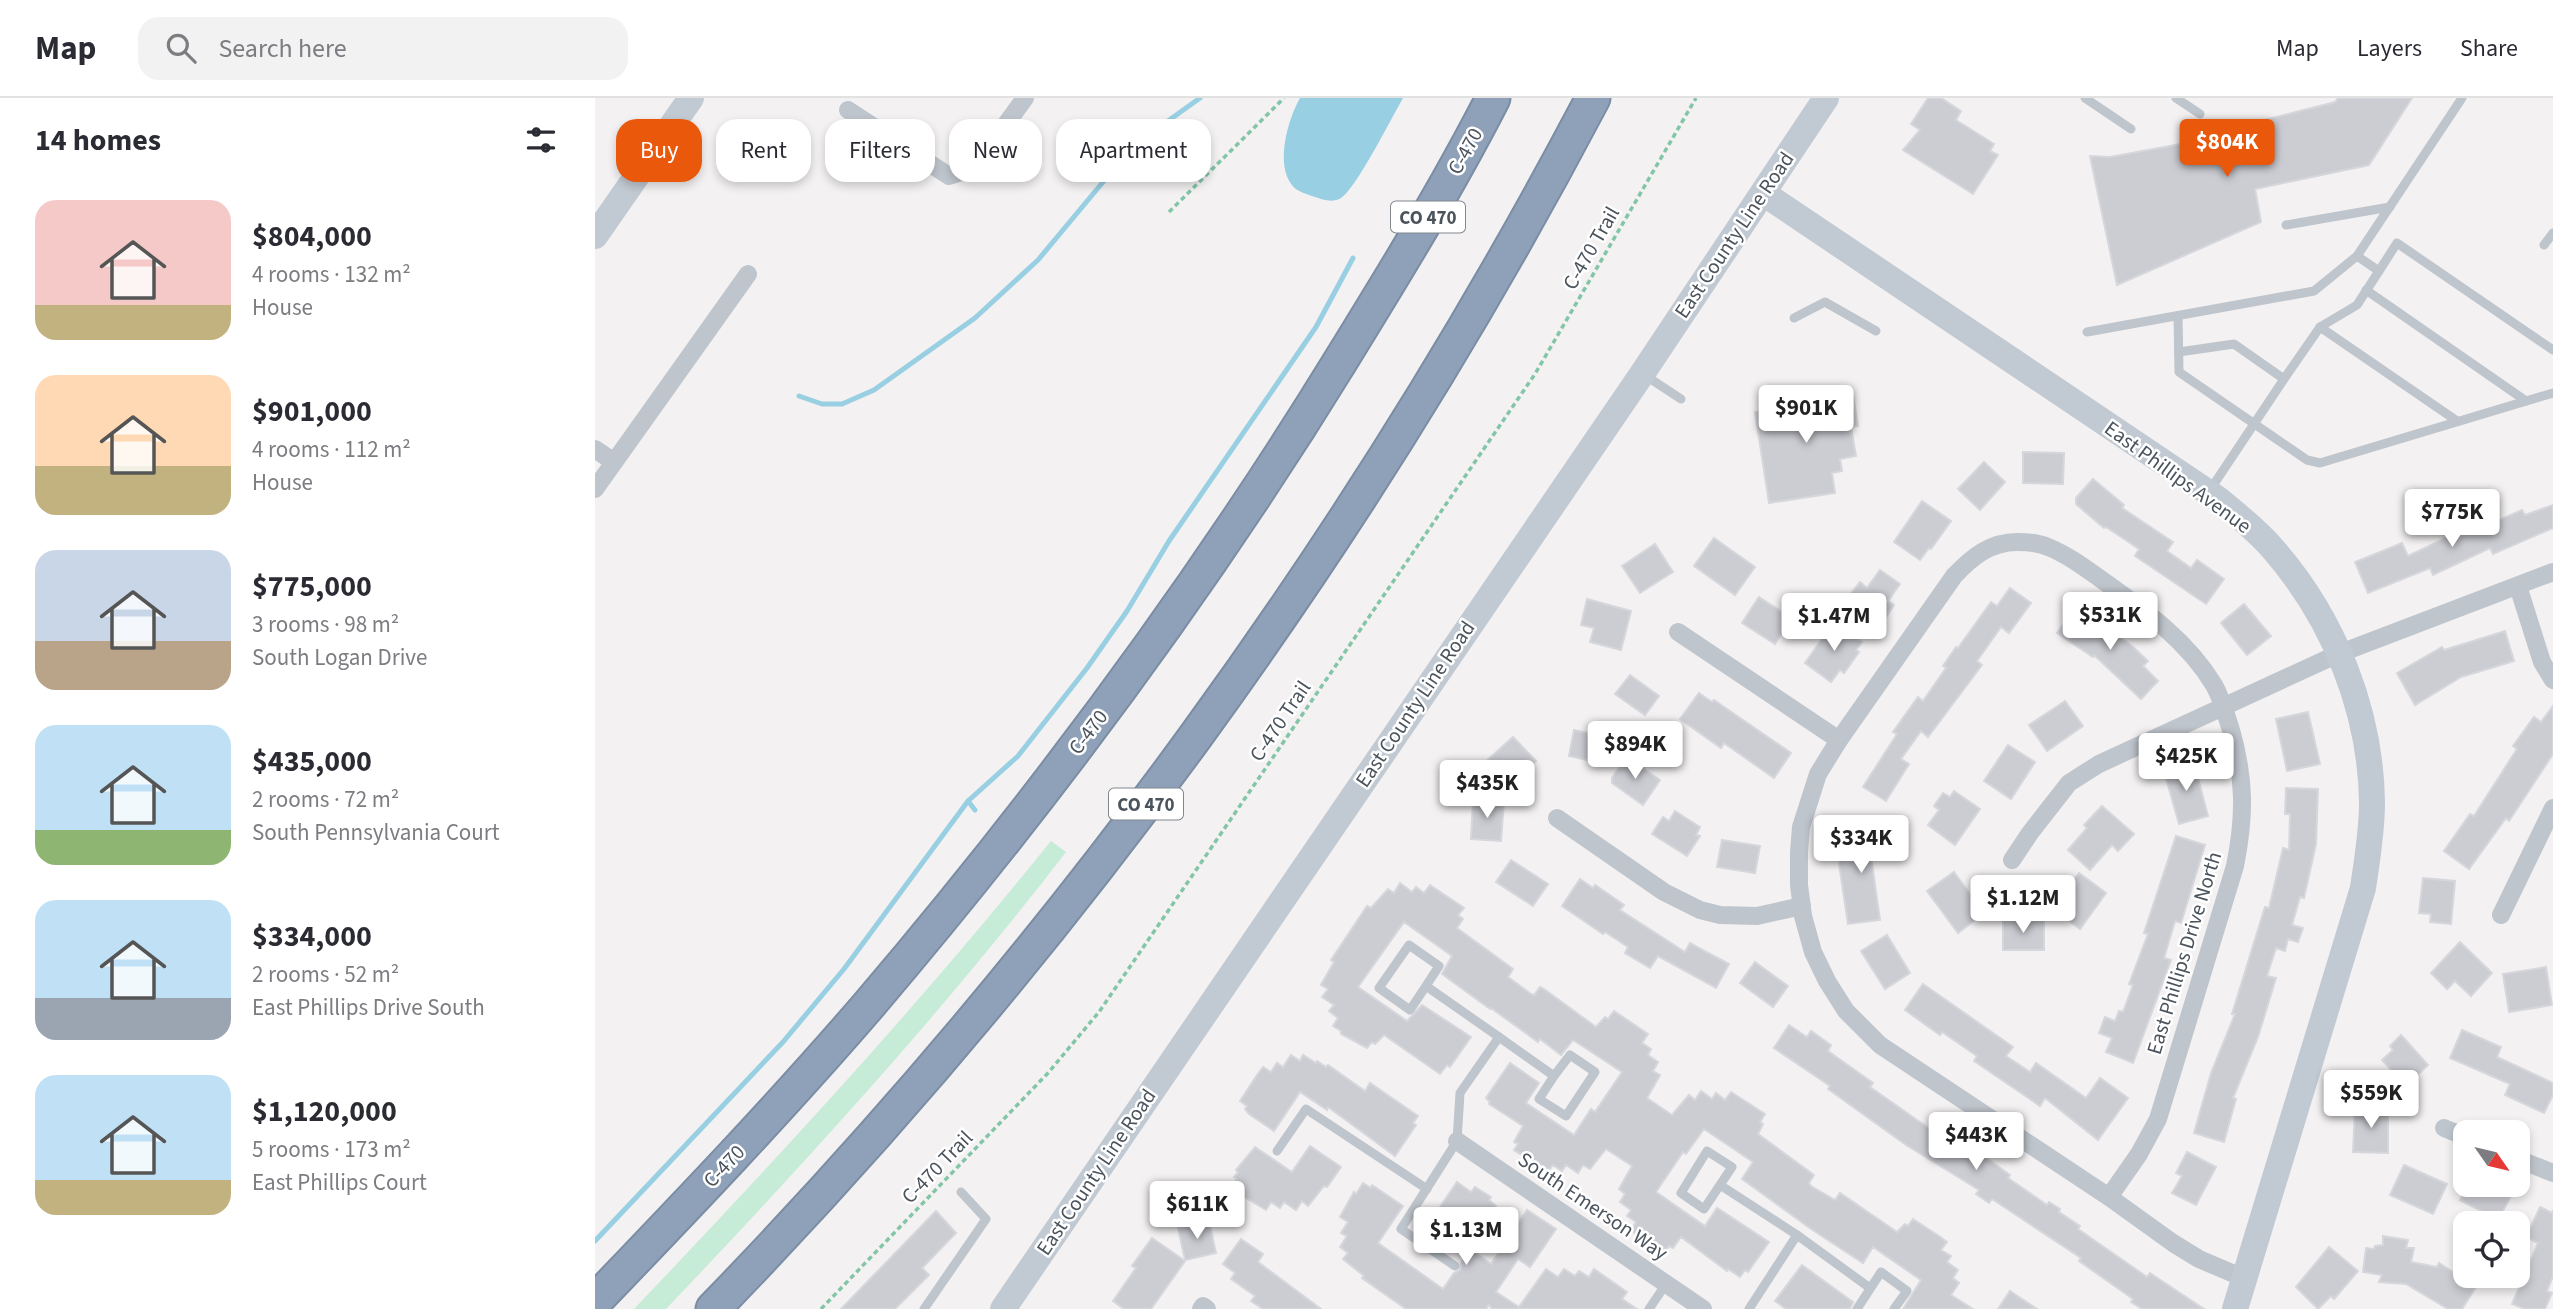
<!DOCTYPE html>
<meta charset="utf-8">
<style>
:root{--surface:#fff;--page:#f2f2f3;--text:#2b2b33;--muted:#7c7c81;--line:#e1e1e2;--accent:#ea580c}
body{margin:0;font-family:"Source Sans 3",sans-serif;background:var(--page);color:var(--text);height:100vh;display:flex;flex-direction:column;font-size:26px;white-space:nowrap}
*{box-sizing:border-box;margin:0}
p{font-size:23px;color:var(--muted)}
.icon{flex:none;width:38px;height:38px;fill:none;stroke:currentColor;stroke-width:2;stroke-linecap:round;stroke-linejoin:round}
.map{position:relative;flex:1;overflow:hidden}
.panel{display:flex;flex-direction:column;background:var(--surface);width:595px}
.panel>*{flex:none}
.hud{position:absolute;left:21px;top:21px;width:665px;height:63px;display:flex;gap:14px}
.needle{width:46px;rotate:124deg}
.tools{position:absolute;left:1858px;top:1022px;display:grid;gap:14px}
.tools a{display:grid;place-items:center;width:77px;height:77px;border-radius:14px;background:var(--surface);box-shadow:0 4px 10px #0003;font-size:35px}
.price{position:absolute;translate:-50% -60px;padding:0 16px;border-radius:7px;background:#fff;color:#222;font-size:23px;line-height:46px;filter:drop-shadow(0 2px 4px #0008)}
.price::after{content:'';position:absolute;left:50%;top:42px;width:21px;height:16px;margin-left:-10px;background:inherit;clip-path:polygon(0 0,100% 0,50% 100%)}
.price.on{background:var(--accent);color:#fff}
ul{padding:0;list-style:none}
li{display:flex;align-items:center;gap:21px;height:175px;padding:0 35px}
li span{display:grid;place-items:center;flex:none;width:196px;height:140px;border-radius:21px;color:#555}
li>.icon{margin-inline-start:auto}
span .icon{width:84px;height:84px;fill:#fffc;stroke-width:1}
li b{font-size:30px}
h2{display:flex;justify-content:space-between;align-items:center;height:84px;padding:0 35px;font-size:30px}
.tag{padding:0 24px;border-radius:21px;background:var(--surface);box-shadow:0 4px 10px #0003;font-size:24px;line-height:63px}
.tag.on{background:var(--accent);color:#fff}
header{display:flex;align-items:center;gap:42px;box-sizing:border-box;height:98px;padding:0 35px;background:var(--surface);border-bottom:2px solid var(--line)}
header strong{font-size:33px}
nav{display:flex;gap:38px;margin-inline-start:auto;font-size:24px}
.search{width:490px;height:63px;background:var(--page);display:flex;align-items:center;gap:18px;box-sizing:border-box;padding:0 24px;border-radius:21px;color:var(--muted);font-size:26px}
main{display:flex;flex:1;min-height:0}
.map>svg:first-child{display:block}
.green{fill:#c6ebd6}
.water{fill:#98cfe2}
.lines{fill:none;stroke-linecap:round;stroke-linejoin:round}
.stream{stroke:#98cfe2;stroke-width:5}
.building{fill:#cccdd3;stroke:#d6d7dc;stroke-width:2}
.highway-casing{stroke:#7a8da5;stroke-width:37}
.path{stroke:#82c5a7;stroke-width:3.5;stroke-dasharray:5 3.5;stroke-linecap:butt}
.lane{stroke:#bfc5cc;stroke-width:9}
.street{stroke:#bfc5cc;stroke-width:18}
.secondary{stroke:#c1c9d2;stroke-width:26}
.highway{stroke:#8fa1b9;stroke-width:33}
.labels{text-anchor:middle;stroke-width:5;stroke-linejoin:round;paint-order:stroke}
.shield{fill:#fff;stroke:#81878d;stroke-width:2}
.shield-label{font-size:19px;font-weight:bold;fill:#4b535c}
.street-label{font-size:21px;fill:#4b535c;stroke:#fff}
</style>
<header>
<strong>Map</strong>
<div class="search"><svg class="icon" aria-label="search" viewBox="0 0 24 24"><circle cx="10" cy="10" r="6"/><path d="M15 15l6 6"/></svg>Search here</div>
<nav><a>Map</a><a>Layers</a><a>Share</a></nav>
</header>
<main>
<section class="panel">
<h2>14 homes<svg class="icon" aria-label="filters" viewBox="0 0 24 24"><path d="M4 7h16M4 17h16"/><circle cx="9" cy="7" r="2"/><circle cx="15" cy="17" r="2"/></svg></h2>
<ul>
<li><span style="background:linear-gradient(#f6c9c9 75%,#c2b280 0)"><svg class="icon" aria-label="home" viewBox="0 0 24 24"><path d="M3 11l9-7 9 7M6 9v11h12V9"/></svg></span><div><b>$804,000</b><p>4 rooms · 132 m²</p><p>House</p></div></li>
<li><span style="background:linear-gradient(#ffd9b3 65%,#c2b280 0)"><svg class="icon" aria-label="home" viewBox="0 0 24 24"><path d="M3 11l9-7 9 7M6 9v11h12V9"/></svg></span><div><b>$901,000</b><p>4 rooms · 112 m²</p><p>House</p></div></li>
<li><span style="background:linear-gradient(#c9d6e8 65%,#b9a48a 0)"><svg class="icon" aria-label="home" viewBox="0 0 24 24"><path d="M3 11l9-7 9 7M6 9v11h12V9"/></svg></span><div><b>$775,000</b><p>3 rooms · 98 m²</p><p>South Logan Drive</p></div></li>
<li><span style="background:linear-gradient(#bfe0f5 75%,#8fb573 0)"><svg class="icon" aria-label="home" viewBox="0 0 24 24"><path d="M3 11l9-7 9 7M6 9v11h12V9"/></svg></span><div><b>$435,000</b><p>2 rooms · 72 m²</p><p>South Pennsylvania Court</p></div></li>
<li><span style="background:linear-gradient(#bfe0f5 70%,#9aa5b1 0)"><svg class="icon" aria-label="home" viewBox="0 0 24 24"><path d="M3 11l9-7 9 7M6 9v11h12V9"/></svg></span><div><b>$334,000</b><p>2 rooms · 52 m²</p><p>East Phillips Drive South</p></div></li>
<li><span style="background:linear-gradient(#bfe0f5 75%,#c2b280 0)"><svg class="icon" aria-label="home" viewBox="0 0 24 24"><path d="M3 11l9-7 9 7M6 9v11h12V9"/></svg></span><div><b>$1,120,000</b><p>5 rooms · 173 m²</p><p>East Phillips Court</p></div></li>
</ul>
</section>
<div class="map">
<svg width="1958" height="1211" viewBox="0 0 1958 1211">
<rect width="100%" height="100%" fill="#f3f1f1"/>
<path class="green" d="M456 743 471 754C347 915 211 1064 71 1211H39C183 1060 325 906 456 743Z"/>
<path class="water" d="M705 0H808C797 19 761 91 746 100 738 105 728 102 720 99 712 96 702 94 697 87 680 66 693 21 705 0Z"/>
<g class="lines">
<g class="stream">
<polyline points="204,298 227,306 247,306 279,292 380,220 443,162 538,48 605,0"/>
<polyline points="373,703 380,712"/>
<polyline points="0,1143 188,944 249,871 373,703 423,658 492,570 532,513 574,443 721,229 758,160"/>
</g>
</g>
<g class="building">
<polygon points="1333,0 1346,0 1366,13 1361,22 1399,46 1395,53 1403,57 1378,96 1308,52 1325,32 1316,26"/>
<polygon points="1743,0 1817,0 1774,67 1660,91 1666,124 1522,187 1495,58 1515,59 1667,31 1666,23 1740,4"/>
<polygon points="1257,291 1263,328 1256,329 1261,358 1245,361 1247,373 1237,375 1240,395 1174,405 1160,314 1218,305 1217,298"/>
<polygon points="1428,354 1469,355 1468,386 1428,385"/>
<polygon points="1389,364 1410,384 1385,412 1363,391"/>
<polygon points="1498,381 1529,407 1527,410 1578,444 1572,453 1596,470 1602,462 1629,481 1611,506 1540,458 1544,451 1511,429 1509,430 1481,406 1481,400"/>
<polygon points="1327,403 1356,423 1336,451 1334,450 1325,462 1299,444"/>
<polygon points="1958,407 1958,430 1898,456 1895,450 1838,477 1835,470 1773,495 1760,464 1807,445 1813,458 1863,434 1865,439 1927,412 1930,417"/>
<polygon points="1119,440 1160,469 1140,497 1099,468"/>
<polygon points="1060,446 1078,474 1045,495 1027,468"/>
<polygon points="1285,472 1305,486 1293,503 1299,507 1289,522 1255,497 1265,484 1272,490"/>
<polygon points="1415,490 1436,505 1414,535 1406,529 1382,563 1387,567 1333,639 1326,633 1306,661 1314,666 1291,703 1268,689 1302,636 1298,634 1323,599 1328,603 1351,570 1348,568 1361,549 1363,550 1396,504 1402,508"/>
<polygon points="1164,499 1196,520 1180,546 1147,525"/>
<polygon points="992,501 1036,513 1026,552 995,544 999,530 986,527"/>
<polygon points="1649,506 1676,538 1652,557 1626,525"/>
<polygon points="1478,513 1494,524 1497,519 1537,548 1553,563 1548,568 1563,583 1546,601 1499,557 1498,559 1462,535"/>
<polygon points="1239,524 1267,544 1261,552 1264,554 1249,575 1245,572 1236,584 1210,565"/>
<polygon points="1910,533 1919,563 1866,579 1820,607 1802,575 1847,549 1849,552"/>
<polygon points="1035,577 1064,598 1050,617 1020,596"/>
<polygon points="1104,595 1117,604 1119,602 1196,655 1179,680 1129,645 1126,650 1085,621"/>
<polygon points="1470,603 1488,628 1452,653 1434,627"/>
<polygon points="1958,608 1958,656 1914,723 1911,720 1874,771 1849,753 1875,716 1879,718 1922,651 1918,648 1939,619 1946,624"/>
<polygon points="1713,614 1725,666 1692,673 1681,621"/>
<polygon points="979,632 1006,638 1001,664 974,658"/>
<polygon points="918,639 941,663 924,679 916,670 902,683 887,667"/>
<polygon points="1413,647 1440,664 1416,701 1389,683"/>
<polygon points="1031,659 1065,682 1048,707 1017,685 1017,680"/>
<polygon points="1599,665 1613,718 1584,726 1569,673"/>
<polygon points="1691,690 1723,691 1721,746 1709,800 1705,799 1697,827 1708,830 1703,844 1693,841 1690,853 1681,850 1672,878 1681,880 1663,939 1638,1000 1641,1001 1629,1044 1599,1035 1616,975 1640,916 1637,916 1670,809 1674,810 1688,750 1694,752 1695,716 1690,716"/>
<polygon points="1359,693 1385,711 1360,747 1333,727 1344,712 1339,708 1348,695 1355,699"/>
<polygon points="878,702 909,704 906,743 876,741"/>
<polygon points="1507,708 1539,736 1523,753 1517,747 1495,772 1473,752 1492,730 1489,727"/>
<polygon points="1080,713 1105,729 1101,737 1105,738 1092,758 1057,736 1068,719 1074,723"/>
<polygon points="1249,733 1295,739 1292,761 1276,759 1285,822 1253,826 1244,766"/>
<polygon points="1581,738 1610,747 1586,825 1580,823 1569,860 1576,862 1538,965 1511,954 1517,940 1504,935 1510,919 1520,923 1524,913 1528,914 1538,887 1534,886 1553,836 1549,835"/>
<polygon points="1127,742 1165,748 1160,775 1122,769"/>
<polygon points="916,762 953,786 938,808 901,784"/>
<polygon points="1359,774 1389,815 1363,835 1332,793"/>
<polygon points="1484,775 1511,795 1485,831 1458,811"/>
<polygon points="1828,780 1860,783 1856,826 1835,824 1836,816 1824,815"/>
<polygon points="985,781 998,790 1000,787 1029,807 1025,812 1090,854 1095,845 1134,866 1121,890 1063,858 1055,870 1030,855 1033,849 1010,834 1008,836 967,808"/>
<polygon points="805,785 817,794 821,789 829,795 835,787 869,810 863,817 868,821 862,830 918,871 913,879 936,896 939,897 945,889 949,891 1001,929 1010,919 1013,921 1019,913 1053,936 1047,945 1056,951 1053,957 1063,964 1058,973 1065,977 1052,1000 1077,1017 1094,997 1100,1002 1106,993 1117,1001 1121,995 1130,1002 1136,994 1170,1016 1165,1024 1168,1026 1163,1036 1219,1077 1214,1085 1216,1088 1240,1102 1245,1095 1302,1134 1310,1126 1313,1128 1318,1121 1344,1138 1352,1144 1346,1152 1356,1158 1352,1164 1363,1172 1358,1180 1364,1185 1356,1197 1378,1211 1308,1211 1326,1182 1278,1149 1268,1165 1216,1131 1147,1081 1158,1064 1109,1031 1091,1056 1088,1054 1061,1094 1110,1128 1122,1110 1174,1144 1153,1174 1150,1172 1145,1179 1133,1171 1132,1173 1086,1139 1078,1150 1074,1148 1069,1155 1057,1146 1056,1149 1036,1132 1041,1124 1032,1118 1036,1112 1025,1104 1030,1096 1024,1091 1037,1068 1011,1051 995,1071 988,1067 983,1075 971,1067 967,1073 958,1067 952,1075 930,1061 931,1060 919,1052 923,1046 919,1044 928,1028 894,1006 895,1004 891,1000 915,965 944,985 931,1005 979,1037 996,1011 1000,1014 1027,974 978,942 966,957 945,941 943,944 896,910 895,911 847,876 857,858 809,824 763,889 812,923 827,907 876,939 855,969 852,967 845,976 789,937 780,946 777,944 772,950 746,936 746,933 738,928 743,920 734,913 739,907 727,899 733,891 726,887 739,864 736,862 772,808 776,810 793,791 799,795"/>
<rect x="1408" y="822" width="41" height="30"/>
<polygon points="1292,837 1315,875 1290,891 1266,853"/>
<polygon points="1865,844 1897,875 1876,898 1860,883 1852,891 1836,875"/>
<polygon points="1160,864 1193,888 1178,909 1145,885"/>
<polygon points="1951,869 1957,907 1914,914 1908,876"/>
<polygon points="1328,886 1418,949 1411,958 1435,974 1441,965 1491,1000 1505,980 1533,1000 1503,1042 1450,1000 1445,1008 1379,963 1382,958 1347,934 1345,937 1310,912"/>
<polygon points="1194,927 1212,939 1216,933 1236,947 1233,953 1278,985 1275,989 1345,1038 1348,1032 1380,1052 1415,1077 1413,1080 1452,1107 1454,1104 1465,1111 1464,1114 1485,1128 1483,1131 1552,1179 1555,1175 1609,1211 1547,1211 1536,1204 1538,1201 1484,1163 1486,1160 1397,1101 1394,1105 1381,1096 1384,1092 1311,1047 1233,991 1235,988 1179,950"/>
<polygon points="1867,932 1906,949 1902,959 1958,985 1958,997 1949,1015 1910,997 1915,986 1855,960"/>
<polygon points="1806,937 1833,967 1811,988 1787,962 1798,952 1795,948"/>
<polygon points="696,957 705,963 708,957 721,965 722,963 731,969 733,967 770,993 775,985 823,1018 818,1025 821,1027 800,1058 733,1009 732,1012 705,994 679,1033 654,1016 650,1011 652,1008 645,1003 662,977 668,969 676,974 682,965 688,969"/>
<polygon points="1760,1009 1793,1010 1793,1055 1758,1054"/>
<polygon points="715,1048 746,1069 732,1089 729,1088 713,1108 707,1103 701,1112 689,1104 685,1110 676,1104 671,1112 648,1098 649,1096 637,1088 642,1081 639,1079 643,1074 641,1072 660,1049 697,1074"/>
<polygon points="1592,1054 1621,1069 1601,1107 1577,1095 1587,1078 1581,1075"/>
<polygon points="1809,1067 1852,1086 1838,1116 1795,1097"/>
<polygon points="862,1084 876,1094 880,1089 896,1099 894,1102 901,1108 876,1145 852,1129 857,1122 843,1112"/>
<polygon points="768,1085 776,1090 777,1087 808,1108 783,1145 848,1191 859,1175 865,1172 866,1165 875,1151 896,1166 932,1112 961,1131 935,1169 923,1161 901,1194 924,1209 951,1171 963,1179 969,1171 980,1178 984,1173 994,1179 999,1171 1032,1194 1027,1201 1042,1211 897,1211 894,1207 891,1211 811,1211 767,1180 769,1178 748,1161 753,1155 745,1149 752,1138 746,1135 753,1124 745,1119 759,1094 761,1096"/>
<polygon points="1873,1087 1895,1087 1916,1098 1903,1122 1865,1102"/>
<polygon points="1945,1109 1957,1115 1958,1112 1958,1178 1952,1193 1957,1195 1950,1211 1930,1211 1917,1206 1943,1145 1931,1139"/>
<polygon points="341,1113 361,1135 327,1170 334,1177 300,1211 246,1211"/>
<polygon points="614,1123 621,1155 590,1162 583,1130"/>
<polygon points="1788,1138 1813,1142 1811,1150 1819,1150 1816,1164 1842,1169 1844,1165 1881,1189 1867,1211 1853,1211 1811,1186 1784,1184 1787,1177 1768,1174 1771,1150 1779,1151 1780,1148 1788,1147"/>
<polygon points="557,1140 590,1163 556,1211 529,1211 518,1203 541,1170 537,1168"/>
<polygon points="646,1141 668,1156 663,1164 726,1211 668,1211 656,1203 660,1198 636,1181 640,1175 628,1166"/>
<polygon points="1734,1149 1763,1173 1739,1201 1736,1198 1723,1211 1701,1189"/>
<polygon points="1207,1167 1258,1204 1255,1211 1191,1211 1180,1203"/>
<polygon points="1415,1193 1442,1211 1403,1211"/>
</g>
<g class="lines">
<defs>
<g id="highway">
<path d="M0 1203C92 1107 185 1010 272 909 446 705 606 490 746 262 799 176 852 90 898 0"/>
<path d="M118 1211C467 851 765 444 998 0"/>
</g>
</defs>
<use href="#highway" class="highway-casing"/>
<g class="path">
<polyline points="574,114 689,0"/>
<polyline points="226,1211 453,975 504,914 940,276 1101,0"/>
</g>
<g class="lane">
<polyline points="1490,0 1536,31"/>
<polyline points="1581,0 1605,16"/>
<polyline points="1691,127 1795,109"/>
<polyline points="1949,147 1958,135"/>
<polyline points="1762,158 1784,173 1802,145 1958,252"/>
<polyline points="1771,192 1931,303"/>
<polyline points="1583,218 1584,274 1712,362 1725,365 1958,295"/>
<polyline points="1199,220 1230,204 1281,233"/>
<polyline points="1725,229 1862,323"/>
<polyline points="1492,234 1719,193 1762,158 1867,0"/>
<polyline points="1584,254 1639,246 1689,281 1615,392"/>
<polyline points="1048,276 1086,301"/>
<polyline points="1689,281 1725,229 1762,207 1784,173"/>
<polyline points="831,888 844,868 814,847 784,890 815,912 831,888 904,939"/>
<polyline points="682,1053 711,1011 832,1091"/>
<polyline points="1125,1087 1137,1069 1112,1053 1086,1095 1109,1111 1125,1087 1202,1137"/>
<polyline points="860,1168 806,1131 862,1043 865,995 904,939 959,978 944,1001 971,1018 1000,974 975,957 959,978"/>
<polyline points="329,1211 391,1121 366,1094"/>
<polyline points="1054,1211 1071,1186"/>
<polyline points="1154,1211 1202,1137 1275,1190"/>
<polyline points="1262,1211 1286,1174 1312,1193 1299,1211"/>
</g>
<g class="street">
<polyline points="253,12 354,78 379,70 430,0"/>
<polyline points="0,351 19,364"/>
<polyline points="0,391 153,176"/>
<polyline points="1923,488 1947,564 1958,582"/>
<polyline points="1083,534 1244,642"/>
<polyline points="962,720 1069,794 1105,812 1125,817 1162,818 1207,808"/>
<polyline points="1417,762 1435,735 1474,685 1504,666 1743,556 1958,474"/>
<polyline points="1906,817 1958,710"/>
<polyline points="1849,1030 1871,1039"/>
<polyline points="862,1043 1108,1211"/>
<polyline points="1923,1061 1958,1075"/>
<path d="M1514 1099 1544 1056 1563 1021 1640 768C1650 718 1650 681 1636 632 1631 617 1627 601 1619 587 1592 542 1549 512 1507 482 1490 470 1473 457 1453 449 1444 445 1432 444 1422 444 1395 444 1377 459 1359 478L1244 642 1223 676 1206 729 1204 754V787L1208 818 1218 854 1232 883 1251 913 1285 947 1514 1099 1578 1145 1604 1161 1651 1181"/>
<polyline points="606,1211 608,1208 612,1211"/>
</g>
<g class="secondary">
<path d="M1168 95 1623 401C1642 417 1662 432 1678 451 1739 521 1776 613 1777 705 1777 734 1772 762 1768 790L1640 1211"/>
<polyline points="0,138 96,0"/>
<polyline points="408,1211 1047,276 1231,0"/>
</g>
<use href="#highway" class="highway"/>
</g>
<g class="labels">
<g class="shield">
<rect x="796" y="103.5" width="74" height="31" rx="5"/>
<rect x="514" y="690.5" width="74" height="31" rx="5"/>
</g>
<g class="shield-label">
<text x="833" y="126">CO 470</text>
<text x="551" y="713">CO 470</text>
</g>
<g class="street-label">
<text transform="translate(870 53) rotate(-61)" y="7">C-470</text>
<text transform="translate(1139 137) rotate(-56)" y="7">East County Line Road</text>
<text transform="translate(996 150) rotate(-60)" y="7">C-470 Trail</text>
<text transform="translate(1583 379) rotate(36)" y="7">East Phillips Avenue</text>
<text transform="translate(820 606) rotate(-56)" y="7">East County Line Road</text>
<text transform="translate(685 623) rotate(-56)" y="7">C-470 Trail</text>
<text transform="translate(493 634) rotate(-53)" y="7">C-470</text>
<text transform="translate(1589 855) rotate(-73)" y="7">East Phillips Drive North</text>
<text transform="translate(129 1068) rotate(-47)" y="7">C-470</text>
<text transform="translate(342 1069) rotate(-46)" y="7">C-470 Trail</text>
<text transform="translate(501 1074) rotate(-56)" y="7">East County Line Road</text>
<text transform="translate(998 1108) rotate(34)" y="7">South Emerson Way</text>
</g>
</g>
</svg>
<div class="tools">
<a><svg class="needle" viewBox="-14 -14 28 28"><path d="M0-13l5 13h-10z" fill="#e53935"/><path d="M0 13l5-13h-10z" fill="#7c7c81"/></svg></a>
<a><svg class="icon" aria-label="locate" viewBox="0 0 24 24"><circle cx="12" cy="12" r="6"/><path d="M12 2v4M12 18v4M2 12h4M18 12h4"/></svg></a>
</div>
<b class="price on" style="left:1632px;top:81px">$804K</b>
<b class="price" style="left:1211px;top:347px">$901K</b>
<b class="price" style="left:1857px;top:451px">$775K</b>
<b class="price" style="left:1515px;top:554px">$531K</b>
<b class="price" style="left:1239px;top:555px">$1.47M</b>
<b class="price" style="left:1040px;top:683px">$894K</b>
<b class="price" style="left:1591px;top:695px">$425K</b>
<b class="price" style="left:892px;top:722px">$435K</b>
<b class="price" style="left:1266px;top:777px">$334K</b>
<b class="price" style="left:1428px;top:837px">$1.12M</b>
<b class="price" style="left:1776px;top:1032px">$559K</b>
<b class="price" style="left:1381px;top:1074px">$443K</b>
<b class="price" style="left:602px;top:1143px">$611K</b>
<b class="price" style="left:871px;top:1169px">$1.13M</b>
<div class="hud">
<a class="tag on">Buy</a>
<a class="tag">Rent</a>
<a class="tag">Filters</a>
<a class="tag">New</a>
<a class="tag">Apartment</a>
</div>
</div>
</main>
